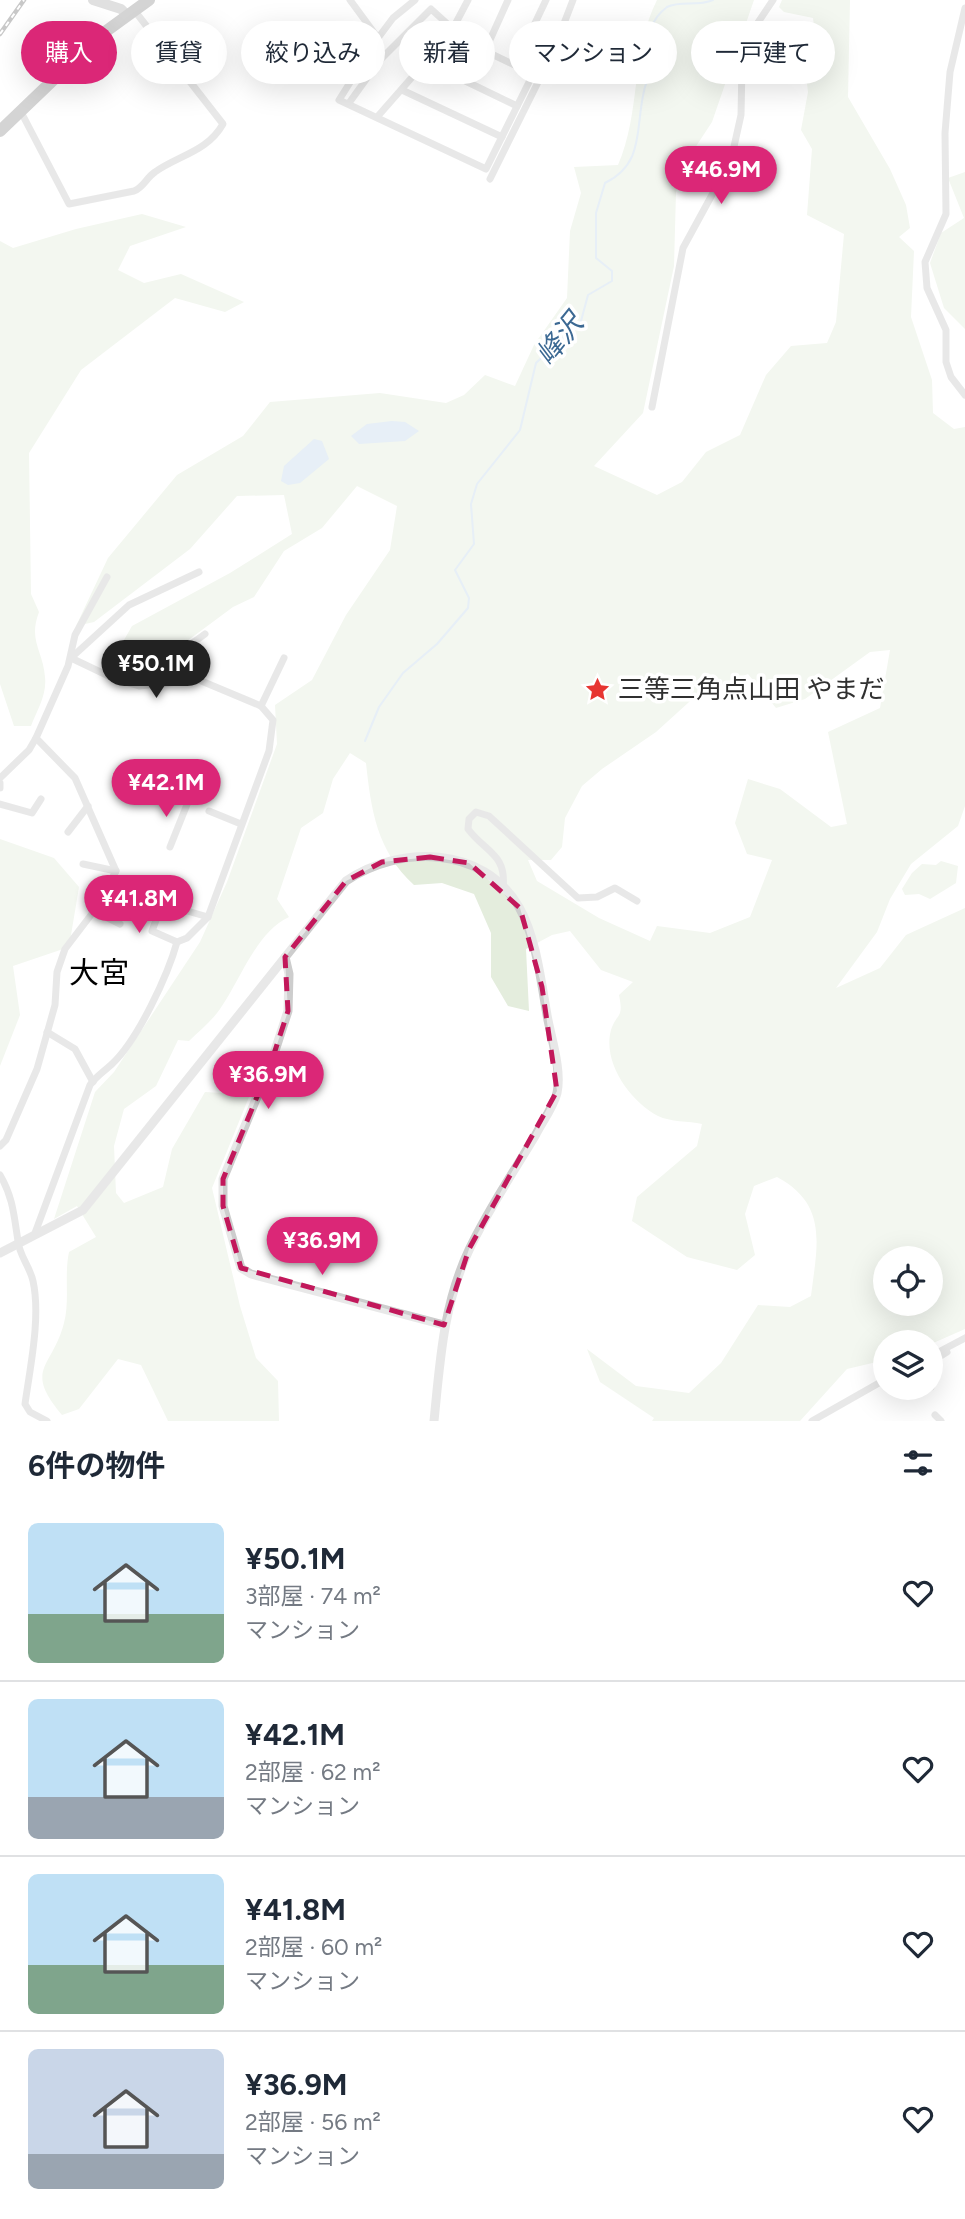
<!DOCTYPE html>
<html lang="ja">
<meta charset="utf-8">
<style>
:root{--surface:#fff;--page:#f6f6f7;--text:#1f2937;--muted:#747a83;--line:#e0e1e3;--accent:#db2777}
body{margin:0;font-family:Figtree,"Noto Sans JP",sans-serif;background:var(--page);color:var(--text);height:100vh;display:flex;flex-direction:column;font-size:26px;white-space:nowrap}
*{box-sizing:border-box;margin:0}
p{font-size:23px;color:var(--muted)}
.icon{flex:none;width:38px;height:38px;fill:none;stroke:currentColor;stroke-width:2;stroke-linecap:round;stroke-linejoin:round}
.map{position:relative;height:1421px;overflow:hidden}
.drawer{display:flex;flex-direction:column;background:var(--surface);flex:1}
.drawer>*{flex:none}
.top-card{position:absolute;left:21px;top:21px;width:924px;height:63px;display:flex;gap:14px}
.tools{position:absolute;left:873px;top:1246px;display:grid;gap:14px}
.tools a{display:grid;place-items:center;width:70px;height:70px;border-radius:50%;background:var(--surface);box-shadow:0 7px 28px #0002;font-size:35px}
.price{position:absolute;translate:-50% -60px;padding:0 16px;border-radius:24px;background:var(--accent);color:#fff;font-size:23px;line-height:46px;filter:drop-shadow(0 2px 4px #0008)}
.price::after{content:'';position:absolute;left:50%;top:42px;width:21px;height:16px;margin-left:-10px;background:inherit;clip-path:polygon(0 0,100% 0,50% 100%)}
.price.current{background:#222;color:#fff}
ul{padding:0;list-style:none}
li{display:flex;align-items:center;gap:21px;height:175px;padding:0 28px}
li+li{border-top:2px solid var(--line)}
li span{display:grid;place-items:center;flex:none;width:196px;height:140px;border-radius:10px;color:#555}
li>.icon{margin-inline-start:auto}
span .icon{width:84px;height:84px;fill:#fffc;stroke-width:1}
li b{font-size:30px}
h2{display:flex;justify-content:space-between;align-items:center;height:84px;padding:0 28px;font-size:30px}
.tag{padding:0 24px;border-radius:32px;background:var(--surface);box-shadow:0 7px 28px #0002;font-size:24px;line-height:63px}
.tag.current{background:var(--accent);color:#fff}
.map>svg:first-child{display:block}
.green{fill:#e4eddd;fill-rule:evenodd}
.water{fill:#c9dbed}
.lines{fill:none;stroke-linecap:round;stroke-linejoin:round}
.stream{stroke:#c9dbed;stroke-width:2}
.minor{stroke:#cdcdcd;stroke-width:7}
.tertiary{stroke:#cdcdcd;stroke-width:9}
.secondary{stroke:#bababa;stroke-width:10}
.trunk{stroke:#a0a0a0;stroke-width:12}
.rail-casing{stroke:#858585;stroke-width:4.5}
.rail{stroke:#fff;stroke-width:2;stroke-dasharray:5;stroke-linecap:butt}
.marked{fill:none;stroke:#c2185b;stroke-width:5;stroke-dasharray:14 9;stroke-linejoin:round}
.labels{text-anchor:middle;stroke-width:7;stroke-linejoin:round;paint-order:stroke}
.poi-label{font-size:26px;fill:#303030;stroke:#fff;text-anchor:start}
.water-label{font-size:28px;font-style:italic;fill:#3c6993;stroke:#fff}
.quarter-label{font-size:30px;fill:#000;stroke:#fff}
</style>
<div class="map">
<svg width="965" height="1421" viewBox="0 0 965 1421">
<rect width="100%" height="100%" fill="#fff"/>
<g class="green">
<path d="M657 0H754L712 122 687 160 676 192 674 266 643 413 594 466 657 495 682 482 706 452 740 435 766 375 791 346 827 343 836 322 844 234 807 215 812 149 801 130 808 92 804 57 815 34 813 18 784 12 779 7 782 0H850L848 97 890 169 906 205 910 228 899 237 914 251 911 317 932 380 933 413 954 429 965 427V806L958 826 911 864 890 899 877 932 836 988 880 968 906 935 965 908V1329L931 1344 886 1342 885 1360 847 1369 800 1421H652L654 1418 600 1382 587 1349 636 1386 689 1393 721 1363 758 1305 790 1307 811 1296C817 1246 829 1205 777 1177L754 1186 745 1214 755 1255 737 1270 687 1257 632 1221 637 1197 697 1146 702 1124C689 1121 670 1122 658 1116 631 1102 602 1063 611 1030 617 1012 624 1019 619 995L633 982 601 970 570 931 552 935 526 949 529 1011 508 1006 491 977V933L474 894 442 883 414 885C377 851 371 810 366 763L350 753 333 779 323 813 301 828 277 899 289 917C256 932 240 981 220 1009 212 1021 199 1031 189 1041L178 1040 156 1086 124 1109 114 1146 116 1193 124 1203 163 1187 172 1149 205 1092 222 1093 258 1050V1065L249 1097 212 1188 240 1306 256 1358 278 1381 279 1421H168L141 1365 118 1359 79 1409 62 1415C23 1368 52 1369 64 1323 70 1301 64 1275 69 1252L96 1237 77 1206 54 1219 95 1092 114 1072 200 942 227 882 277 744 275 705 312 680 346 615 390 550 397 506 357 486 322 528 284 551 254 597 233 607 179 647 147 657 124 640 132 626 230 573 292 534 284 495 237 496 190 549 94 622 76 626 108 558 177 475 243 436 270 402 380 393 446 403 464 395 485 375 515 386 534 345 567 298 570 231 581 193 574 167 618 165C641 113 631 51 657 0ZM890 650 880 708 828 732 847 824 831 827 780 789 748 779 735 823 747 854 772 860 750 917 710 933 657 926 650 941 599 918 537 881 528 860H551L562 847 565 818 582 786 602 769 656 732 699 693 748 674 776 708 805 699 870 652ZM886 1258H931V1304H886Z"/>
<polygon points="965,172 965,329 944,308 930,263 941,233 964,218 948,178"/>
<path d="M142 214 186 227 130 246 118 270 144 283 181 274 244 302 225 312 175 298 81 370 29 453 31 594 39 612C28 641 43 650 45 677 47 695 37 710 31 726H14L0 684V241L13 248 76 229Z"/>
<polygon points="0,839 54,858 79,887 69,947 13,966 20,1015 0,1066"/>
<polygon points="941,861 958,866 956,883 930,899 919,894 905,895 902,889 912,873 922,864 936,865"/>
</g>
<g class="water">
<polygon points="392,421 405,422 419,431 405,441 359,444 351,436 367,424"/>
<polygon points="314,439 322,441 329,459 300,483 288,485 281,481 284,466"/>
</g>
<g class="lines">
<path class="stream" d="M365 741 379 707 403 673 437 644 468 608 469 598 455 570 474 544 471 504 477 484 520 430 536 363 581 321 588 295 612 281V271L596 258V213L605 183C645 163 635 129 644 91 646 81 653 69 652 60 651 37 646 23 667 7 681 0 697 7 713 0"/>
<g class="minor">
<polyline points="350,0 378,38 393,18 415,0"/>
<polyline points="965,8 950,72 945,133 946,214 925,262 927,288 946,330 946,362 951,377 965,395"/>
<polyline points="378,38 339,100 486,169 533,74 450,34"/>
<polyline points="485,51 508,0"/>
<polyline points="426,62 517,106"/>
<polyline points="515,65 546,0"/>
<polyline points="402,90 502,137"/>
<polyline points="349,103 380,60 431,9 453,29"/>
<path d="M21 112 69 204 134 191C144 187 146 178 155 172 179 155 207 152 223 124L134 10"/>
<polyline points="378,116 450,34 468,0"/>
<polyline points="490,179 553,52 573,0"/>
<polyline points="652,407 683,248 731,160 741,115 742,65 746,49 755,27 773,0"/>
<polyline points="71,658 129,605 199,572"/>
<path d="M116 679C150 664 175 657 205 634"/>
<polyline points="261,706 284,658"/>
<polyline points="0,778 29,750 36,738 68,666 75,635 107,577"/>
<polyline points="0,783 0,788"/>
<polyline points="0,804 32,813 41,799"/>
<polyline points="209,811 241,824"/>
<polyline points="68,832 88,806"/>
<polyline points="170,847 188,802"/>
<polyline points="83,864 116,871"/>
<polyline points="108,888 208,917"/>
<path d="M503 888C507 854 485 852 468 829L469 819 476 812 489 816 578 898 597 897 615 888 637 901"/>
<polyline points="162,904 152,931 177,942"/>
<polyline points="94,911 120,924"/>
<polyline points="47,1032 75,1049 93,1082"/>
<polyline points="0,1146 6,1140 37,1069 55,1005 57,972 65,949 94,911 116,871 75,778 36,738"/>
<path d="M0 1175C13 1197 14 1216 18 1241 19 1255 30 1267 33 1281 41 1317 30 1368 25 1404L30 1412 47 1421"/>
<path d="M35 1233 90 1085C97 1075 105 1071 113 1063 138 1039 168 975 177 942L187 938 208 917 269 751 273 720 261 706 199 680 139 686 115 679 71 658"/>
<polyline points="931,1356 965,1338"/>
<polyline points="931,1362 947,1352"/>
<polyline points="931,1373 931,1387"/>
<polyline points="935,1415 941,1421"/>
<polyline points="812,1421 886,1379"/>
</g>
<g class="tertiary">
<polyline points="285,957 289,974 288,1011 271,1063 223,1179 223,1206 241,1268 251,1274 444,1325"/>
<path d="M0 1253 83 1210 346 881C399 845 483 845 519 907 536 937 541 981 547 1015 551 1038 562 1070 557 1093 553 1108 542 1122 535 1136 513 1173 487 1211 469 1250 443 1305 440 1362 434 1421"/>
</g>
<polyline class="secondary" points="93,0 121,9 126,14"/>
<polyline class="trunk" points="0,131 98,37 149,0"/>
<defs>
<polyline id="rail" points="0,34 24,0"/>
</defs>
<use href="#rail" class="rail-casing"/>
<use href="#rail" class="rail"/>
</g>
<path d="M0 0H965V1421H0ZM430 857 469 863 520 908 542 987 557 1091 469 1249 444 1325 241 1268 223 1206V1179L271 1063 288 1011 285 957 346 881 382 862Z" fill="#fff" fill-opacity=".55" fill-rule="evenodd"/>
<path class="marked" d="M430 857 469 863 520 908 542 987 557 1091 469 1249 444 1325 241 1268 223 1206V1179L271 1063 288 1011 285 957 346 881 382 862Z"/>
<defs>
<symbol id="sight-bare" viewBox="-9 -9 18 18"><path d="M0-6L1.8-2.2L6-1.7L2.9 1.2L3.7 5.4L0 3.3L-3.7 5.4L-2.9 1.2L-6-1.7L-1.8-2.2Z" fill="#e73531" stroke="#fff" stroke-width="2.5" paint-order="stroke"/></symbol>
</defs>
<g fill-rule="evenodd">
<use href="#sight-bare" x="580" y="672" width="35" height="35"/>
</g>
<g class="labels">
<g class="poi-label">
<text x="618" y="698">三等三角点山田 やまだ</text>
</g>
<g class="water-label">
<text transform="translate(559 339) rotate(-51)" y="10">峰沢</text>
</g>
<g class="quarter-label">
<text x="99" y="983">大宮</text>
</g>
</g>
</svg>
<div class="tools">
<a><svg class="icon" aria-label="locate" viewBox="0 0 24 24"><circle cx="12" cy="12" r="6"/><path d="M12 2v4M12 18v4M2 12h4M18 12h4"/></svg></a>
<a><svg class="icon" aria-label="layers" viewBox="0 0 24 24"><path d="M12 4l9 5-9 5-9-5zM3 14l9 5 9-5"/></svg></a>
</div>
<b class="price" style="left:721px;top:206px">¥46.9M</b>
<b class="price current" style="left:156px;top:700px">¥50.1M</b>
<b class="price" style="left:166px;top:819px">¥42.1M</b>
<b class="price" style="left:139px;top:935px">¥41.8M</b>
<b class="price" style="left:268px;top:1111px">¥36.9M</b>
<b class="price" style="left:322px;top:1277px">¥36.9M</b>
<div class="top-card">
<a class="tag current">購入</a>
<a class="tag">賃貸</a>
<a class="tag">絞り込み</a>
<a class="tag">新着</a>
<a class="tag">マンション</a>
<a class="tag">一戸建て</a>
</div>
</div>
<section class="drawer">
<h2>6件の物件<svg class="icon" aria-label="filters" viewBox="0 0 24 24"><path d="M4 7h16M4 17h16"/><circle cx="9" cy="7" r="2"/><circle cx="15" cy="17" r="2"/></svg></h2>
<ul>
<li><span style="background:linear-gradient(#bfe0f5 65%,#7fa58c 0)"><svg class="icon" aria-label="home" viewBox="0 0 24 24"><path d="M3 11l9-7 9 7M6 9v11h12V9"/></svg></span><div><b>¥50.1M</b><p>3部屋 · 74 m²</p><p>マンション</p></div><svg class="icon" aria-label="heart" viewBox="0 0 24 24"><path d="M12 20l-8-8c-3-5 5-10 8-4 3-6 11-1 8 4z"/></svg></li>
<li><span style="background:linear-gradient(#bfe0f5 70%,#9aa5b1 0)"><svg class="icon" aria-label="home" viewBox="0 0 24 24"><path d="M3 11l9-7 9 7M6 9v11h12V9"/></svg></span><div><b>¥42.1M</b><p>2部屋 · 62 m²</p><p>マンション</p></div><svg class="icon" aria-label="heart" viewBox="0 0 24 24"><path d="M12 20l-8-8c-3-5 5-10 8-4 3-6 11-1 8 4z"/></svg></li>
<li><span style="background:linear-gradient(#bfe0f5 65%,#7fa58c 0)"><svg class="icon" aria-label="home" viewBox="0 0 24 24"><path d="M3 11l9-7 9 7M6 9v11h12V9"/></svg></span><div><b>¥41.8M</b><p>2部屋 · 60 m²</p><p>マンション</p></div><svg class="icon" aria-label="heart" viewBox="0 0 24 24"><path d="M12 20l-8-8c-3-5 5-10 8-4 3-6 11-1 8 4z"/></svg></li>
<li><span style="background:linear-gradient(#c9d6e8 75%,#9aa5b1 0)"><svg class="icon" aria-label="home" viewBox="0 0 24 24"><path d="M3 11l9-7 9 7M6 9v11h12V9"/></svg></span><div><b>¥36.9M</b><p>2部屋 · 56 m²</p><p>マンション</p></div><svg class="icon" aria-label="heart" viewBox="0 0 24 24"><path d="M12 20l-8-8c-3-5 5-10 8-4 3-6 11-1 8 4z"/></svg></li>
</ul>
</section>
